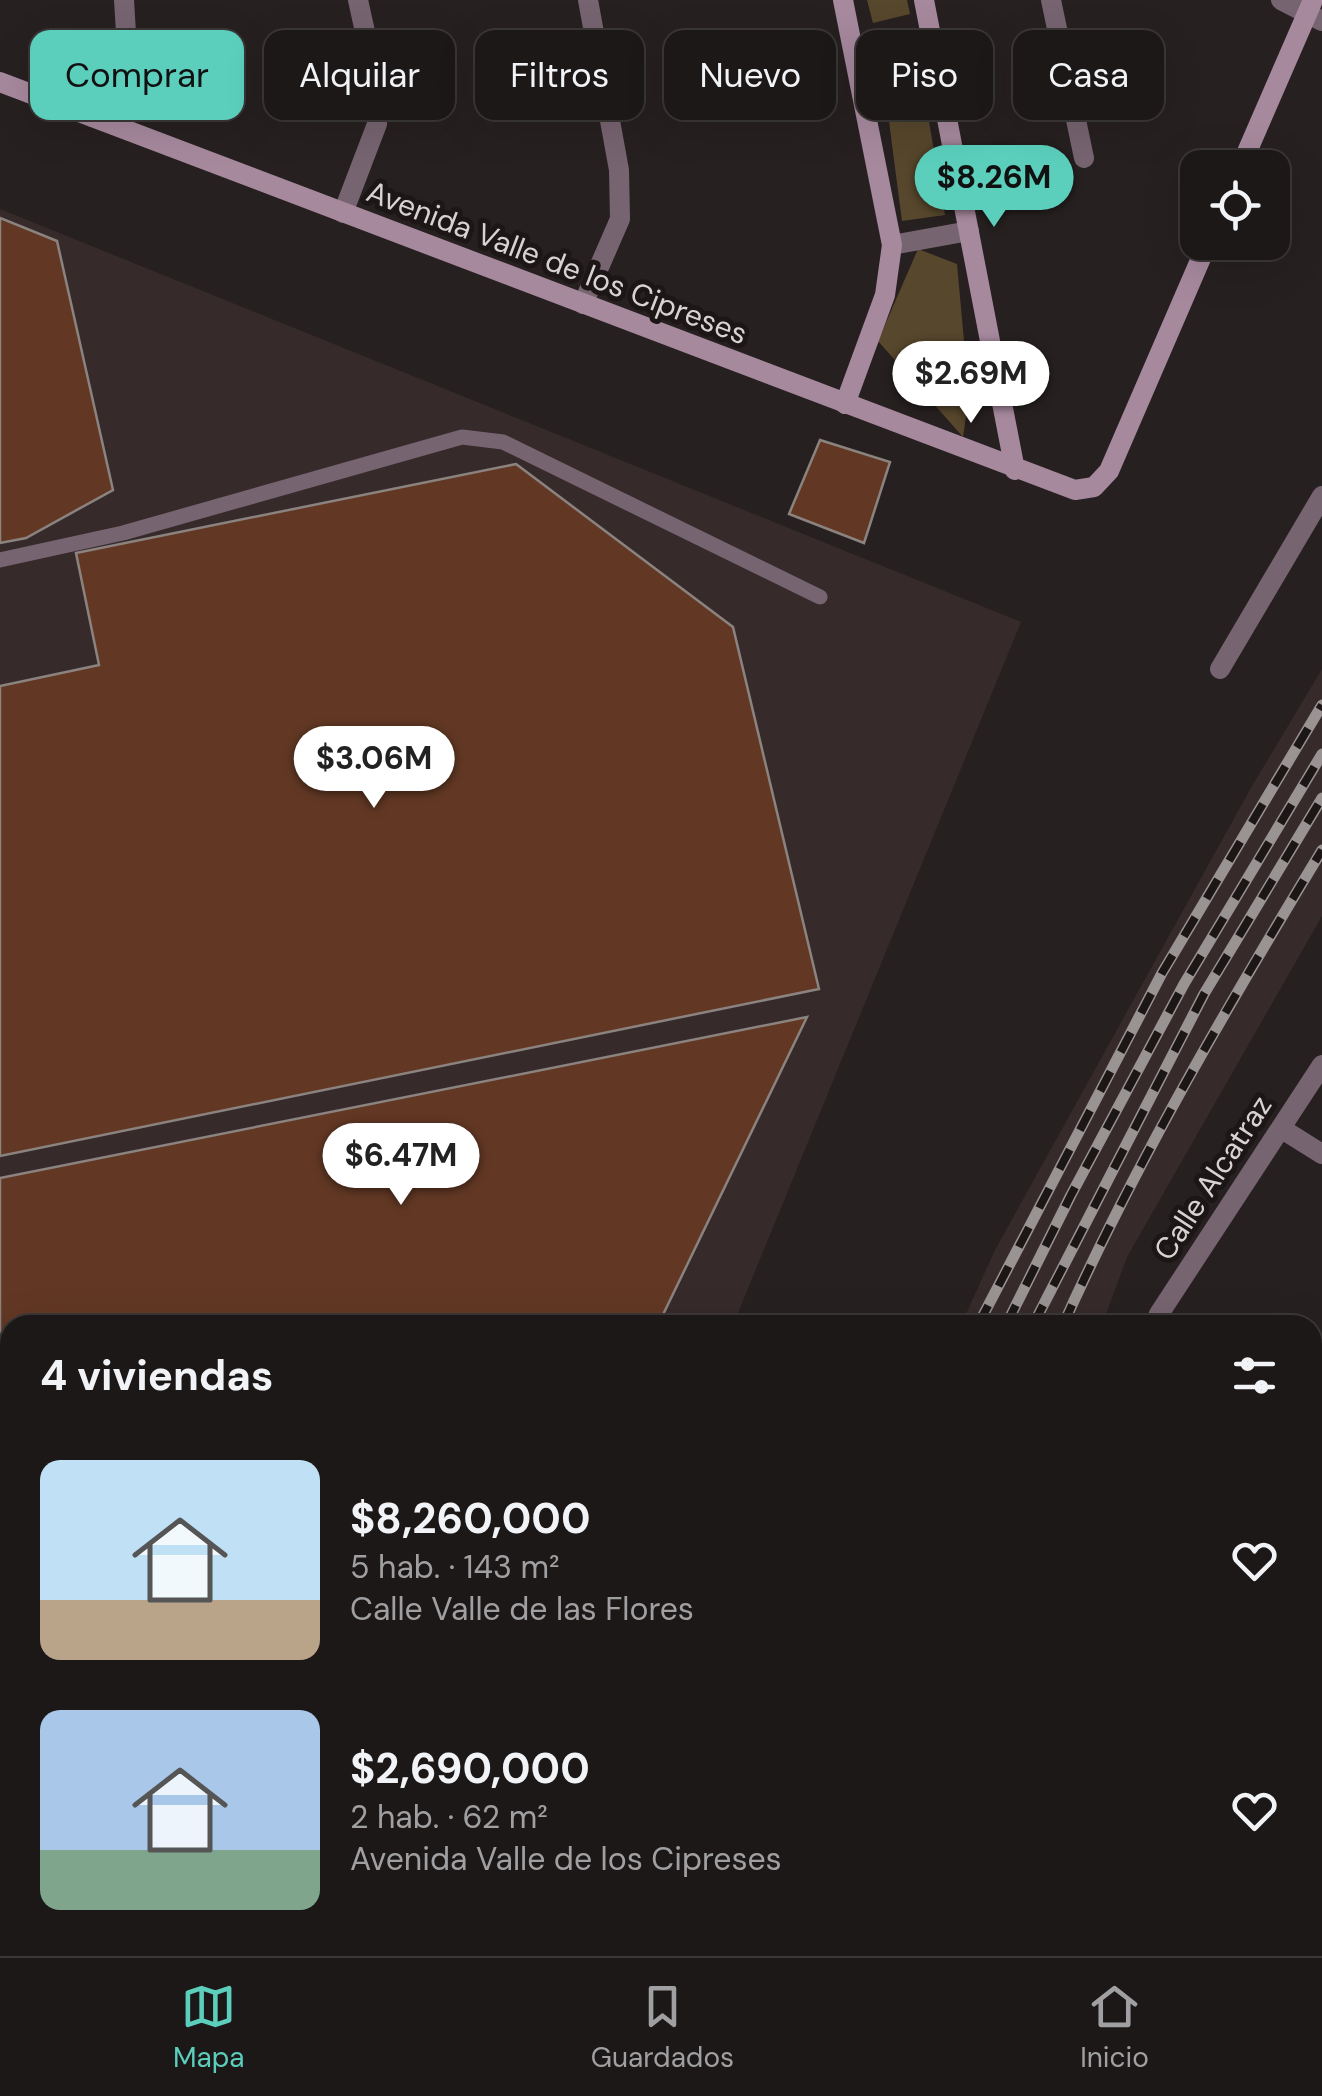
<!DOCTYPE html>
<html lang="es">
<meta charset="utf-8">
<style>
:root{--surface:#1d1818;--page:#2a2525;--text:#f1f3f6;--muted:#a0a0a2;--line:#3b3737;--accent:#5bcebc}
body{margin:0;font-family:"DM Sans",sans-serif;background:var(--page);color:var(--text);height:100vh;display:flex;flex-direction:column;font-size:38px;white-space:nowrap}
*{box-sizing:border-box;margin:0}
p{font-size:32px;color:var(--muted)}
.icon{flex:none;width:55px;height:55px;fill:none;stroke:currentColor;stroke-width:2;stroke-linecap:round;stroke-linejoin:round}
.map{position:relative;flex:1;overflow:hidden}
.side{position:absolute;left:0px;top:1315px;width:1322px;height:642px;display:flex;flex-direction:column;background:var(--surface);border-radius:30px 30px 0 0;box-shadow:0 10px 40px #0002,0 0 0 2px var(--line)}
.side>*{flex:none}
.guide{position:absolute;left:30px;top:30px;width:1262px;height:90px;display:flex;gap:20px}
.tools{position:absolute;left:1180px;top:150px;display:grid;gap:20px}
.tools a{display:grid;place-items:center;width:110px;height:110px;border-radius:20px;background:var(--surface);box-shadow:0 10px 40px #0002,0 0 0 2px var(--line);font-size:50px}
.price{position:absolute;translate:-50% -85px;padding:0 22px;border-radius:35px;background:#fff;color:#222;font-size:32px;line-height:65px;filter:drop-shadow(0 2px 5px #0008)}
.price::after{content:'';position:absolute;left:50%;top:60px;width:30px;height:22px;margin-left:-15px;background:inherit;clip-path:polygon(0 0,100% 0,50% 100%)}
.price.current{background:var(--accent);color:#111}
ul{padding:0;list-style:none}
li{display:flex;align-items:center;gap:30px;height:250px;padding:0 40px}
li span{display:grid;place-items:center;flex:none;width:280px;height:200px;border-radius:20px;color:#555}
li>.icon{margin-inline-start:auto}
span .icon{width:120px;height:120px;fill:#fffc;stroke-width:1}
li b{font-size:42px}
h2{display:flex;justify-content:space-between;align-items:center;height:120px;padding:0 40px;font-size:42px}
.pill{padding:0 35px;border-radius:20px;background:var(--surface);box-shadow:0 10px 40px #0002,0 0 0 2px var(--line);font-size:35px;line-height:90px}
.pill.current{background:var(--accent);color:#111}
.tab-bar{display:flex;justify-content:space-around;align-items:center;height:140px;border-top:2px solid var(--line);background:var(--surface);font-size:28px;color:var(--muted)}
.tab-bar a{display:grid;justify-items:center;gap:5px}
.tab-bar .current{color:var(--accent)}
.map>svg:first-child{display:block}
.built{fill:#372a2b}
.green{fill:#57472c}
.building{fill:#623824;stroke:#8b837f;stroke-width:2.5}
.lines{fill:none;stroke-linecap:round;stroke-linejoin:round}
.lane{stroke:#776471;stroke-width:15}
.street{stroke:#776471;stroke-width:20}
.secondary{stroke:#a7899e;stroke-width:20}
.rail-casing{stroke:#999393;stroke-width:11}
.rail{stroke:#1d1617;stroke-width:8;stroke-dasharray:22;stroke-linecap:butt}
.labels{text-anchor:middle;stroke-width:10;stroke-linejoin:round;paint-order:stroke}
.street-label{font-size:30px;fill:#d8d3d3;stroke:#1d1617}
</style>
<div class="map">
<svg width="1322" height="1956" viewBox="0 0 1322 1956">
<rect width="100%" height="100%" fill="#272020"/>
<g class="built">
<polygon points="0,209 1021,622 733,1325 10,1325 10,1948 595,1948 594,1956 0,1956"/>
<polygon points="1322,669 1322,916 1127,1257 1102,1325 961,1325 995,1250 1252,786"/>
<polygon points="722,1948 913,1948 910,1956 720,1956"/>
</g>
<g class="green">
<polygon points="867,0 907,0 910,14 873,23"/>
<polygon points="921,75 945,215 902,221 887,106"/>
<polygon points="918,249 957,264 969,396 963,437 878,341"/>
</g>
<g class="building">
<polygon points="0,218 57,241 113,490 26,538 0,543"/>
<polygon points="820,440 890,462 864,543 789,514"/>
<polygon points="516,464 733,627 819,989 0,1156 0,686 99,665 76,553"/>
<polygon points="807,1017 658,1325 10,1325 10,1586 0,1588 0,1178"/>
<polygon points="10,1819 10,1948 545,1948 544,1956 0,1956 0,1821"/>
</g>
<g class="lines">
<polyline class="lane" points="0,560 123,533 462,437 503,442 820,597"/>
<g class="street">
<polyline points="1051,0 1084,158"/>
<polyline points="1281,0 1322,21"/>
<polyline points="92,117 126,33 124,0"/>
<polyline points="343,213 377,124 375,77 358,0"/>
<polyline points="892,245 969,231"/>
<polyline points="583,304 620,219 619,170 588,0"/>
<polyline points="1220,669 1322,496"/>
<polyline points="1282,1129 1322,1154"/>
<polyline points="1155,1325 1159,1314 1322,1065"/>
<polyline points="1312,1415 1322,1408"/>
<polyline points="0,1705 10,1703"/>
<polyline points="1312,1806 1322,1779"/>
<polyline points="1260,1956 1263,1948"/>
</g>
<g class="secondary">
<polyline points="843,0 892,245 885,295 845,404"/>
<polyline points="924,0 1015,470"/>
<polyline points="0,82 1075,490 1094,487 1109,471 1208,242"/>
<polyline points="1240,168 1313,0"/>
</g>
<defs>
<g id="rail">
<polyline points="978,1325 1162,973 1322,705"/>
<polyline points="1006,1325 1071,1195 1184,984 1322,754"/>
<polyline points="1033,1325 1204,994 1322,798"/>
<path d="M1063 1325C1137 1160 1229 1004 1322 850"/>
<polyline points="733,1956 736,1948"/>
<polyline points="763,1956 766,1948"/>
<polyline points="788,1956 791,1948"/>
<polyline points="820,1956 823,1948"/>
</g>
</defs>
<use href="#rail" class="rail-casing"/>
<use href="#rail" class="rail"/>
</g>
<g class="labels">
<g class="street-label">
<text transform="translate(557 263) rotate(21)" y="10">Avenida Valle de los Cipreses</text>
<text transform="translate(1213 1178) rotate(-57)" y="10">Calle Alcatraz</text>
</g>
</g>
</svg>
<div class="tools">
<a><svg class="icon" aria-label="locate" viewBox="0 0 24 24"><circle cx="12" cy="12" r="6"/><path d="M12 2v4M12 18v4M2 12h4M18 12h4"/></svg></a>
</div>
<b class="price current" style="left:994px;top:230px">$8.26M</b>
<b class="price" style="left:971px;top:426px">$2.69M</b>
<b class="price" style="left:374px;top:811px">$3.06M</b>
<b class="price" style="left:401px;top:1208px">$6.47M</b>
<div class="guide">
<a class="pill current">Comprar</a>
<a class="pill">Alquilar</a>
<a class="pill">Filtros</a>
<a class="pill">Nuevo</a>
<a class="pill">Piso</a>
<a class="pill">Casa</a>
</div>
<section class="side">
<h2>4 viviendas<svg class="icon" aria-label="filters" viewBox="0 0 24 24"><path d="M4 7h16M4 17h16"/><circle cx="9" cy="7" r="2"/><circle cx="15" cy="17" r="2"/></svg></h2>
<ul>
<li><span style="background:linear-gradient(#bfe0f5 70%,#b9a48a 0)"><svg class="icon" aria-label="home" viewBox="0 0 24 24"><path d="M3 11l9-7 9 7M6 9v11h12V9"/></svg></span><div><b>$8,260,000</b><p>5 hab. · 143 m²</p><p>Calle Valle de las Flores</p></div><svg class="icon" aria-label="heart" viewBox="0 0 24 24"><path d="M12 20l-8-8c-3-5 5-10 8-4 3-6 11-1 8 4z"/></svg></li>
<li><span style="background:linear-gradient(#a9c7e8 70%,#7fa58c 0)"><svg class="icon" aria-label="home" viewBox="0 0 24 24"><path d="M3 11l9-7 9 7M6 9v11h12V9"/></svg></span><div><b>$2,690,000</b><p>2 hab. · 62 m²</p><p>Avenida Valle de los Cipreses</p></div><svg class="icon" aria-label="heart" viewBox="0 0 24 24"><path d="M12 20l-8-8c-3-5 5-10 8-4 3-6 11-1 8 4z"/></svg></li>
</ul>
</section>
</div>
<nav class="tab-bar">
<a class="current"><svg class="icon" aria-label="map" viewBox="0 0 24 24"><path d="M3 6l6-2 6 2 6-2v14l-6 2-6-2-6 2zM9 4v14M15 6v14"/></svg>Mapa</a>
<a><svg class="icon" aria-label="saved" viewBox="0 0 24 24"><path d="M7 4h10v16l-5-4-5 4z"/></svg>Guardados</a>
<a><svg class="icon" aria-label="home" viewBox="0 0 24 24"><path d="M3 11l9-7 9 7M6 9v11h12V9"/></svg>Inicio</a>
</nav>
